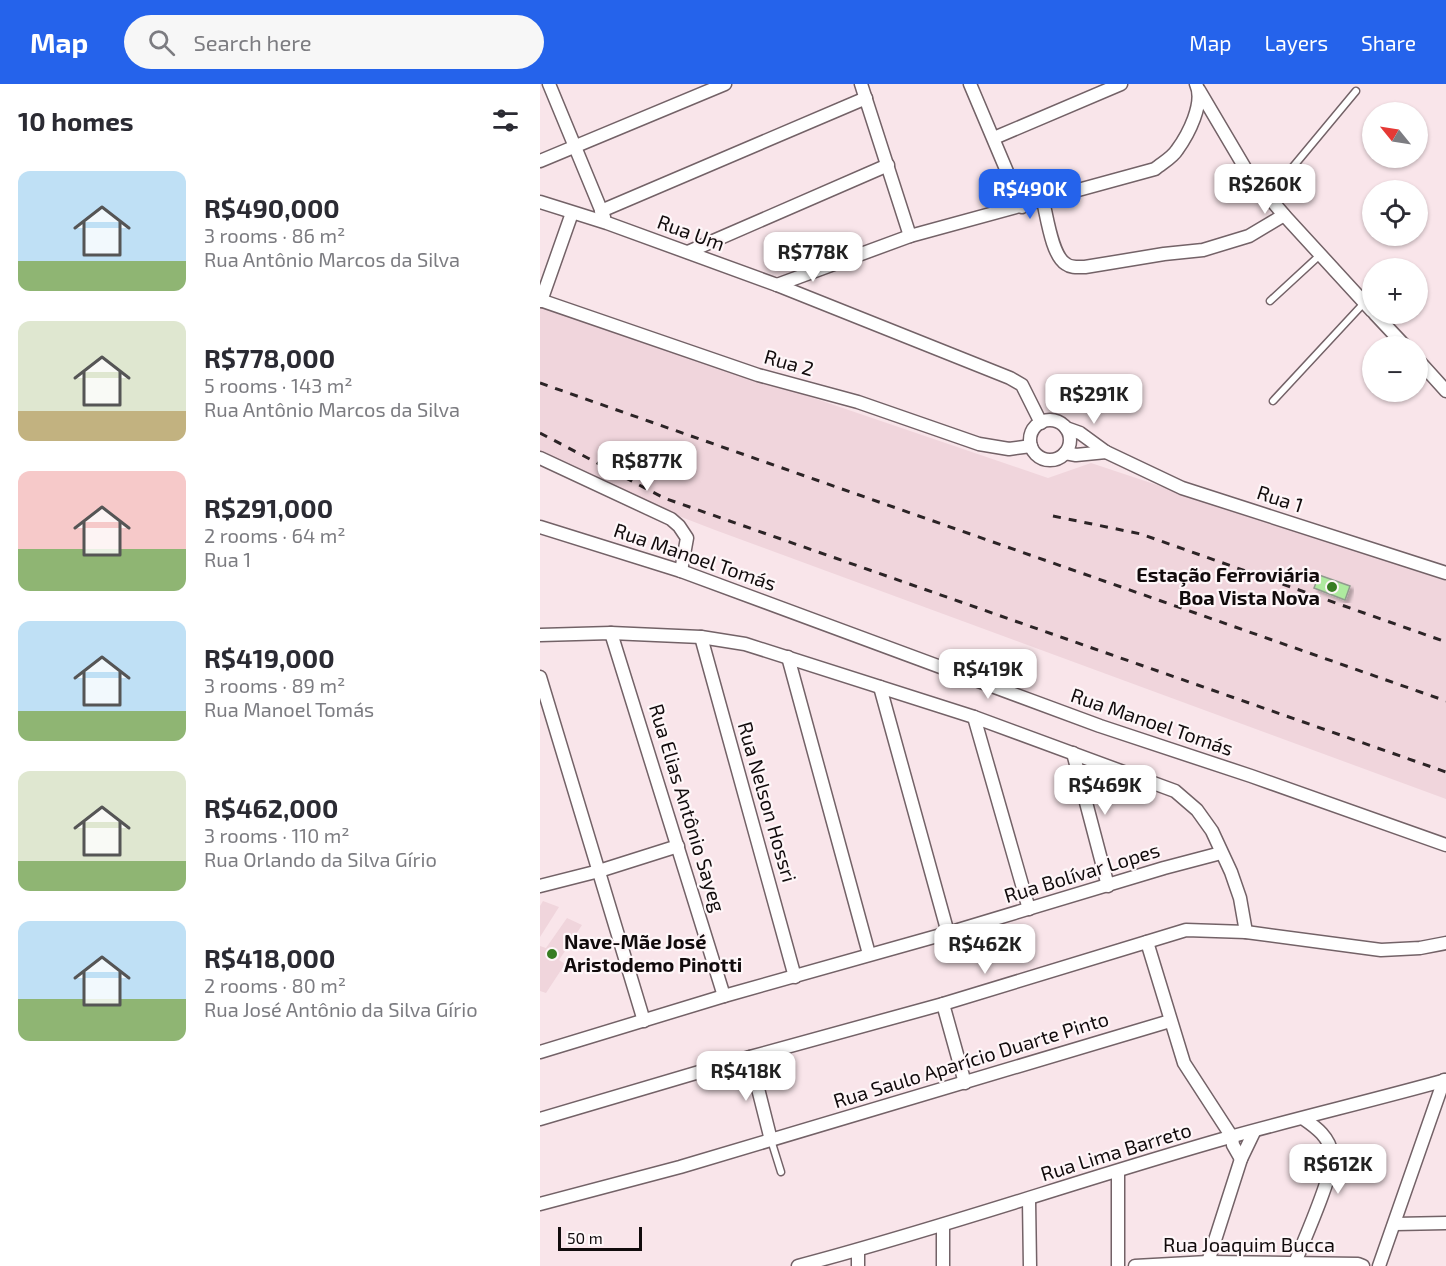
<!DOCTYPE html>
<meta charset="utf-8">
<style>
:root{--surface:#fff;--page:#f7f7f7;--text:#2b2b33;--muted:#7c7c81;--accent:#2563eb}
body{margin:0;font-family:"Exo 2",sans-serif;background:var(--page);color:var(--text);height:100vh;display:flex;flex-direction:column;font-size:22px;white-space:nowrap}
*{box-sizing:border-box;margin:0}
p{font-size:20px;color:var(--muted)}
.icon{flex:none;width:33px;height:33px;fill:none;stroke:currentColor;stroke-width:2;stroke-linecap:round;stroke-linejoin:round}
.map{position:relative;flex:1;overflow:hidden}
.details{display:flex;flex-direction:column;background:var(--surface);width:540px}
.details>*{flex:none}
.needle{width:39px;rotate:300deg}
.controls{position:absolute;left:822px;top:18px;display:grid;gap:12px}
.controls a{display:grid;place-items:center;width:66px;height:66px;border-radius:50%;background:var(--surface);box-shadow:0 2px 4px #0004;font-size:30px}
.scale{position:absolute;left:18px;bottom:15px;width:84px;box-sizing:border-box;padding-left:6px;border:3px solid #110b0c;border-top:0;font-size:16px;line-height:21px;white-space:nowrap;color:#110b0c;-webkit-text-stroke:4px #fef6f8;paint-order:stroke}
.price{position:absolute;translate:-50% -51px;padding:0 14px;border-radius:12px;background:#fff;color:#222;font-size:20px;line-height:39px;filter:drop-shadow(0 2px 3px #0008)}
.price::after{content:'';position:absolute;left:50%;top:36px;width:18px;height:14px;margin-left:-9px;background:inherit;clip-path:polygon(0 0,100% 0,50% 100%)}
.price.on{background:var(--accent);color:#fff}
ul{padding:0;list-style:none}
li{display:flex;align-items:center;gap:18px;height:150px;padding:0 18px}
li span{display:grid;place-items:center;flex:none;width:168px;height:120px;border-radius:12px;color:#555}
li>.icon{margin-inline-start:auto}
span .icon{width:72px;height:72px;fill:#fffc;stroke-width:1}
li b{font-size:26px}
h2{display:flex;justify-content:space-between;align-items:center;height:72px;padding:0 18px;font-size:26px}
header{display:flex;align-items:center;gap:36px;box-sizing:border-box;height:84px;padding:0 30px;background:var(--accent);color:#fff}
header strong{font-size:28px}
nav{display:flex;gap:33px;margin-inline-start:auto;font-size:21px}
.search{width:420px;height:54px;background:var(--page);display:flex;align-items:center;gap:15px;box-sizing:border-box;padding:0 21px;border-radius:33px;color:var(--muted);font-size:22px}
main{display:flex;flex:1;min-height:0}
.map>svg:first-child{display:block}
.built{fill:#f0d5dc}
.building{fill:#aeea9f;stroke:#909b8e;stroke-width:1.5;filter:url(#shadow)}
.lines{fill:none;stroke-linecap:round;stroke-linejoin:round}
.lane-casing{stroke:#736267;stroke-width:9}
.street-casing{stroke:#736267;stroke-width:15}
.lane{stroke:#fff;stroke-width:6}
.street{stroke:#fff;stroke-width:12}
.rail{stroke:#2c2426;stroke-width:3;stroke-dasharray:8 8;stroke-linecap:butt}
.poi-dot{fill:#377d22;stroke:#fef6f8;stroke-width:2}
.labels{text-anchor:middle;stroke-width:4.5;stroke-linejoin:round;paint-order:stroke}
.street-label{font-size:20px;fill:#110b0c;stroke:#fef6f8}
.poi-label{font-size:20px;font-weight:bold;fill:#110b0c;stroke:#fef6f8;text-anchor:end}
</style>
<header>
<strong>Map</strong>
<div class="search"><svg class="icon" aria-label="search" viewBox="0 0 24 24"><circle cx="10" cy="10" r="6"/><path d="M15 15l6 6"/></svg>Search here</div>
<nav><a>Map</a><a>Layers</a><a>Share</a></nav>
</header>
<main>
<section class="details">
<h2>10 homes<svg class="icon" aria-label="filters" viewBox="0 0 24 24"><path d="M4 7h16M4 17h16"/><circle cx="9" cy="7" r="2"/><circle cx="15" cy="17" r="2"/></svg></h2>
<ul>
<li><span style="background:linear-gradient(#bfe0f5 75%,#8fb573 0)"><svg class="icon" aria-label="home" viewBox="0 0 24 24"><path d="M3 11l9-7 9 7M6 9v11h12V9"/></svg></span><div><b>R$490,000</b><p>3 rooms · 86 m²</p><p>Rua Antônio Marcos da Silva</p></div></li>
<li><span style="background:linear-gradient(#dfe7d0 75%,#c2b280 0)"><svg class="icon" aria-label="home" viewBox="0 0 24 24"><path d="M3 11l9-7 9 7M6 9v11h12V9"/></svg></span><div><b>R$778,000</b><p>5 rooms · 143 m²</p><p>Rua Antônio Marcos da Silva</p></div></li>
<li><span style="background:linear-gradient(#f6c9c9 65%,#8fb573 0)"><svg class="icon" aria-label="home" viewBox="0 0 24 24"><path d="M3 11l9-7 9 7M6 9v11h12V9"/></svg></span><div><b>R$291,000</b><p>2 rooms · 64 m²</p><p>Rua 1</p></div></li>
<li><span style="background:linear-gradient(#bfe0f5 75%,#8fb573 0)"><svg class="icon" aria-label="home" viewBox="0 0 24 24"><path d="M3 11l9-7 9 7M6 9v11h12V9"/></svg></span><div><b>R$419,000</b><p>3 rooms · 89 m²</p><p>Rua Manoel Tomás</p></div></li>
<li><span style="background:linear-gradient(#dfe7d0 75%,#8fb573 0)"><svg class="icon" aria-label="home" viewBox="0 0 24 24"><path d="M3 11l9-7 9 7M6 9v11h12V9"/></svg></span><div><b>R$462,000</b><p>3 rooms · 110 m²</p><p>Rua Orlando da Silva Gírio</p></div></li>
<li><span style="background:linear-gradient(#bfe0f5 65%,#8fb573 0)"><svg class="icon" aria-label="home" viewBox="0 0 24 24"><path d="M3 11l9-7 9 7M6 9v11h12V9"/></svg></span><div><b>R$418,000</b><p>2 rooms · 80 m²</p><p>Rua José Antônio da Silva Gírio</p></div></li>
</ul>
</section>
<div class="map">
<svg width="906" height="1182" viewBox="0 0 906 1182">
<defs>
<filter id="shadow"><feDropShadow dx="3.5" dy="3.5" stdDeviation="1.5" flood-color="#0004"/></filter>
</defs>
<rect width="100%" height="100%" fill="#f9e5ea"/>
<g class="built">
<polygon points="0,221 508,394 551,379 906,497 906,715 175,446 105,419 0,369"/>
<polygon points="3,817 19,823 0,853 0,822"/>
<polygon points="27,834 42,841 19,876 25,880 6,909 0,907 0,862 6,864"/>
</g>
<polygon class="building" points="779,491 810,502 805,516 774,504"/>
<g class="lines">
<defs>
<g id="lane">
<polyline points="732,117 752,84 816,7"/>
<polyline points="730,217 780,171"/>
<polyline points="733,317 824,219"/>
<polyline points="231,1056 241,1088"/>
</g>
<g id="street">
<polyline points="9,0 64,133"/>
<polyline points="321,0 370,152"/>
<polyline points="430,0 482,123"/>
<polyline points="659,6 708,89 744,131 832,227"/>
<polyline points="454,54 581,0"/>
<polyline points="0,77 185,0"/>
<path d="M503 117C507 133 512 172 526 180 531 184 538 183 545 183L624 170 663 166 709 152 744 131"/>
<polyline points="0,118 67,139 237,201 470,294 482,301 501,339"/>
<polyline points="61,127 326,14"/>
<polyline points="148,168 348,81"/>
<path d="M237 201 370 152 615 85C622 79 632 74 637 66 648 51 665 19 656 0"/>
<polyline points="0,216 218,291 318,318 439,360 469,365 491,362"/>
<polyline points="1,217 32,129"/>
<polyline points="835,230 865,262"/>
<polyline points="878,276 906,307"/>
<circle cx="510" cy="356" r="20"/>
<polyline points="526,344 540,349 566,368 642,404 906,489"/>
<polyline points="525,369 536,371 566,368"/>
<polyline points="0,374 131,435 139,442 147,454 141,487"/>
<polyline points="0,443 141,487 560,642 711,692 906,761"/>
<polyline points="71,549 184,912"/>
<polyline points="0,551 71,549 161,553 205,560 434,633 635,707 657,726 672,747 691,788 700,814 706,848"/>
<polyline points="161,553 255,893"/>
<polyline points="248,573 329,870"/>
<polyline points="0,593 104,937"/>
<polyline points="340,603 408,849"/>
<polyline points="434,633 489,825"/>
<polyline points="533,669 568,802"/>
<polyline points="0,802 59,787 138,762"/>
<polyline points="607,858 644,979 692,1053 693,1061 701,1075"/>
<polyline points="403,920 425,999"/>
<polyline points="0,968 184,912 408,849 624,784 681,769"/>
<polyline points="210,973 231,1056"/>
<polyline points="0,1035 210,973 403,920 646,846 706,848 841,866 880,864 906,859"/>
<polyline points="578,1087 578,1182"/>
<polyline points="489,1116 490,1182"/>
<polyline points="0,1120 140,1083 630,937"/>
<polyline points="855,1140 906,1139"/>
<polyline points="403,1141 403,1182"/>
<polyline points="318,1166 318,1182"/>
<polyline points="668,1178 701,1075 714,1048"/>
<path d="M755 1179C763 1158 795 1088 792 1070 789 1053 777 1044 764 1035"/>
<path d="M258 1182C403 1144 545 1094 690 1053 762 1033 834 1016 906 996"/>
<polyline points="595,1182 668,1178 818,1180 823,1182"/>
<polyline points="839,1182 904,996"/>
</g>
</defs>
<use href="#lane" class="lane-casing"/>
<use href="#street" class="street-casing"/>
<use href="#lane" class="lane"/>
<use href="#street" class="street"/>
<g class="rail">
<polyline points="0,299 906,617"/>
<polyline points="0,349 124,414 906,688"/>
<polyline points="513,432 601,450 906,558"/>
</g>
</g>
<g class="poi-dot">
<circle cx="792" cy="503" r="6"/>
<circle cx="12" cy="870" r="6"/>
</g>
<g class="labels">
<g class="street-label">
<text transform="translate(151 149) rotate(20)" y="7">Rua Um</text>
<text transform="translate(249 279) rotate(16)" y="7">Rua 2</text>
<text transform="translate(740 415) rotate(18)" y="7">Rua 1</text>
<text transform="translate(155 473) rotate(19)" y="7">Rua Manoel Tomás</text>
<text transform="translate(612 638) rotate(19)" y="7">Rua Manoel Tomás</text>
<text transform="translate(227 718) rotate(74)" y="7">Rua Nelson Hossri</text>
<text transform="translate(147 724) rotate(73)" y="7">Rua Elias Antônio Sayeg</text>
<text transform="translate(542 789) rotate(-17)" y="7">Rua Bolívar Lopes</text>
<text transform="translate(431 976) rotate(-17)" y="7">Rua Saulo Aparício Duarte Pinto</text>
<text transform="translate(576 1068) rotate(-17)" y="7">Rua Lima Barreto</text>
<text x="709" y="1168">Rua Joaquim Bucca</text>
</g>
<g class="poi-label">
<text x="780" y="498">Estação Ferroviária<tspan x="780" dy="23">Boa Vista Nova</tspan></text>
<text x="24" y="865" text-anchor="start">Nave-Mãe José<tspan x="24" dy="23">Aristodemo Pinotti</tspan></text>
</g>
</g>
</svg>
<div class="controls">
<a><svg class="needle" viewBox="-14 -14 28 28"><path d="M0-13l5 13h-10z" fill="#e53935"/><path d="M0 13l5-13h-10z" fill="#7c7c81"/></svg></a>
<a><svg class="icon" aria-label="locate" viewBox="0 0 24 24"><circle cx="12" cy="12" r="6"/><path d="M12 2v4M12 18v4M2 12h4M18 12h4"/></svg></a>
<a>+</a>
<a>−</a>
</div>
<div class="scale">50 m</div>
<b class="price" style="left:725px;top:131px">R$260K</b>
<b class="price on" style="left:490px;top:136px">R$490K</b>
<b class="price" style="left:273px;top:199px">R$778K</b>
<b class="price" style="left:554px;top:341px">R$291K</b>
<b class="price" style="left:107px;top:408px">R$877K</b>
<b class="price" style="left:448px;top:616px">R$419K</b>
<b class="price" style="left:565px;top:732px">R$469K</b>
<b class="price" style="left:445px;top:891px">R$462K</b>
<b class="price" style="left:206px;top:1018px">R$418K</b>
<b class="price" style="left:798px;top:1111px">R$612K</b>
</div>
</main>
